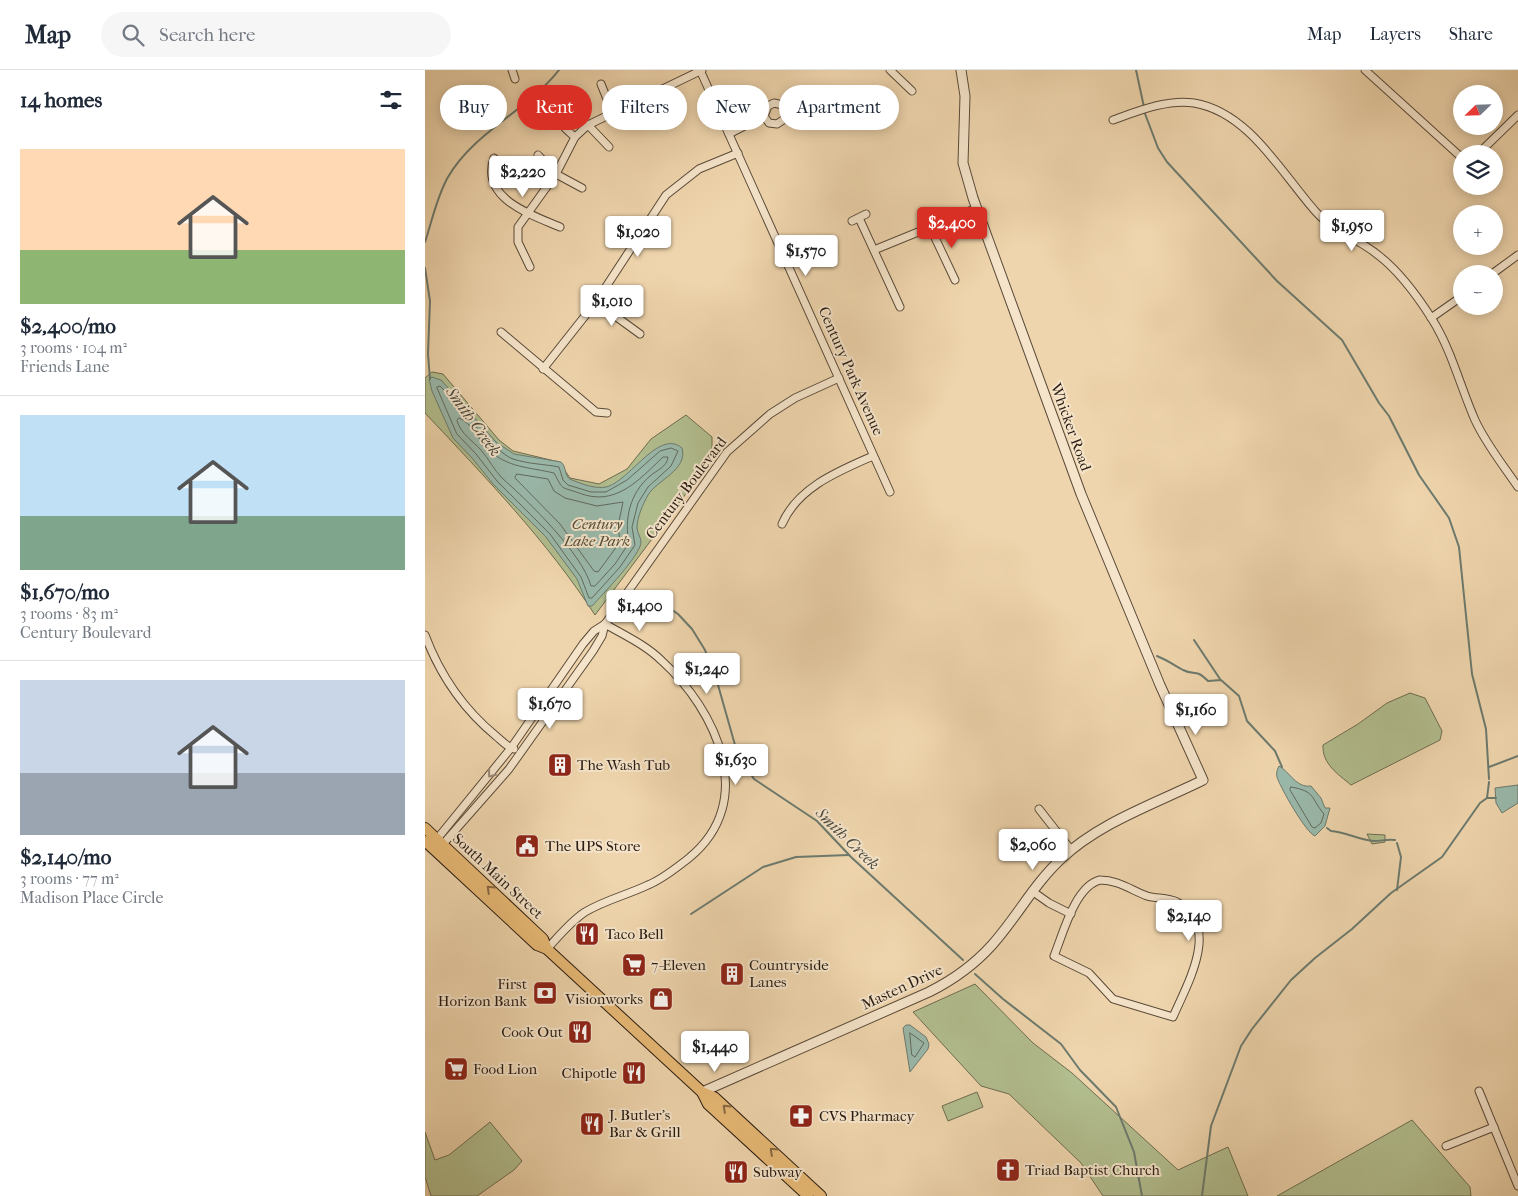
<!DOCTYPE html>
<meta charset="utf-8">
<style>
:root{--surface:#fff;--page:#f6f6f7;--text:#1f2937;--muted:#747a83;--line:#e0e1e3;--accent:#d93025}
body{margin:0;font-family:"IM FELL French Canon",serif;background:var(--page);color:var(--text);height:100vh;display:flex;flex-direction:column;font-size:19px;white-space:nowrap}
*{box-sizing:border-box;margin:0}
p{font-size:16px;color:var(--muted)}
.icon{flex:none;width:28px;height:28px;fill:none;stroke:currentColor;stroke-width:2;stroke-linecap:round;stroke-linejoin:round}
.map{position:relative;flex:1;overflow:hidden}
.details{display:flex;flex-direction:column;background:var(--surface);width:425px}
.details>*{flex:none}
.banner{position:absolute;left:15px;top:15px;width:475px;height:45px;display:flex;gap:10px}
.needle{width:32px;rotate:247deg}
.tools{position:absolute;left:1028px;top:15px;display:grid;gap:10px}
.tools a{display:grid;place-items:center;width:50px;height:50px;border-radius:50%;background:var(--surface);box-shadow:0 2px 12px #0003;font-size:25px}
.price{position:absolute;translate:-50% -42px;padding:0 11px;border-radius:5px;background:#fff;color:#222;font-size:16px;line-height:32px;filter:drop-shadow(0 1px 2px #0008)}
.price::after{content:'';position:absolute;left:50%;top:30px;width:15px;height:11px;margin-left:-8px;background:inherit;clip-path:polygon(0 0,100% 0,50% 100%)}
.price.selected{background:var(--accent);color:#fff}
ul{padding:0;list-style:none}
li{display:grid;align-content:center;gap:10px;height:265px;padding:0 20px}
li+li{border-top:1px solid var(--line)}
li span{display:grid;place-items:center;height:155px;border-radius:0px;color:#555}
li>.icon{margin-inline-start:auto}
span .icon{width:90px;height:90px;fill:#fffc;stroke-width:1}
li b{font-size:21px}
h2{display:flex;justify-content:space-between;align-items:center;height:60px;padding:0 20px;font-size:21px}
.pill{padding:0 18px;border-radius:22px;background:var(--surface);box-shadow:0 2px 12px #0003;font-size:18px;line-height:45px}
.pill.selected{background:var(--accent);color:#fff}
header{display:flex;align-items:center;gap:30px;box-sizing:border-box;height:70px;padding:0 25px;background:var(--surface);border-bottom:1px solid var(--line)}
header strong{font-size:24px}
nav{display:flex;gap:28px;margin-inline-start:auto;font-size:18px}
.search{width:350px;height:45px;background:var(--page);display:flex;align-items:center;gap:12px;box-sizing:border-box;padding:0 18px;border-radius:28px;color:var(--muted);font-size:19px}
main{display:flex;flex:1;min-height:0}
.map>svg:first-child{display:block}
.green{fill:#b2be8f;stroke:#6d6c50}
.water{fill:#9ab9ab;stroke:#6c7a6e}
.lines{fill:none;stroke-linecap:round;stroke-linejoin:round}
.shore{stroke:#616a5e;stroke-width:1}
.stream{stroke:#6c7a6e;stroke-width:2}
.minor-casing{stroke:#5a4a39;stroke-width:9}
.tertiary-casing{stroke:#5a4a39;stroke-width:11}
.primary-casing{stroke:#281b12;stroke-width:12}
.minor{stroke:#f5e4ca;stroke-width:7}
.tertiary{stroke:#f5e4ca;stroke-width:9}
.primary{stroke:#e8ba76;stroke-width:10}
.oneway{stroke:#998a77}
.oneway2{stroke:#886a44}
.labels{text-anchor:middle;stroke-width:4;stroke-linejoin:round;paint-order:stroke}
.street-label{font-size:15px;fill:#281b12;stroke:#f5e4ca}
.park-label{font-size:15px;font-style:italic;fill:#514c38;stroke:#f5e4ca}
.poi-label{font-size:15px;fill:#281b12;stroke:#f5e4ca;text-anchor:start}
.water-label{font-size:16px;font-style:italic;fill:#4a4a40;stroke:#f5e4ca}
</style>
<header>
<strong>Map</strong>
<div class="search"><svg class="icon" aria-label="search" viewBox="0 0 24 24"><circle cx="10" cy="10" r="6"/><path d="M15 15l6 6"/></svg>Search here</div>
<nav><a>Map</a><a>Layers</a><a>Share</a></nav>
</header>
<main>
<section class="details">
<h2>14 homes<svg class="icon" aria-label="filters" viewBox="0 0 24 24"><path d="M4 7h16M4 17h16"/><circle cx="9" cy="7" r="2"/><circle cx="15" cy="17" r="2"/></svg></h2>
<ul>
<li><span style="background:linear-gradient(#ffd9b3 65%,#8fb573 0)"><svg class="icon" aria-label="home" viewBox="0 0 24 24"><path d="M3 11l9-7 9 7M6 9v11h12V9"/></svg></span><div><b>$2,400/mo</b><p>3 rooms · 104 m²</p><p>Friends Lane</p></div></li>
<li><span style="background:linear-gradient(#bfe0f5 65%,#7fa58c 0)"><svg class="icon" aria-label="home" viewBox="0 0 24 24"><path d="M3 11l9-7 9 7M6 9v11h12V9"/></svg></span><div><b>$1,670/mo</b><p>3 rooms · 83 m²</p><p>Century Boulevard</p></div></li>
<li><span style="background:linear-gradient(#c9d6e8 60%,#9aa5b1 0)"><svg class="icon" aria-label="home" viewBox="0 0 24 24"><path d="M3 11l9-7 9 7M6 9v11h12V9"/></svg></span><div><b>$2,140/mo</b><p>3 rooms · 77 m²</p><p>Madison Place Circle</p></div></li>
</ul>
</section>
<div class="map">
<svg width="1093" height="1126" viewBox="0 0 1093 1126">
<rect width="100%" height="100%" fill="#efd5ad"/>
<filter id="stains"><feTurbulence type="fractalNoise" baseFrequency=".004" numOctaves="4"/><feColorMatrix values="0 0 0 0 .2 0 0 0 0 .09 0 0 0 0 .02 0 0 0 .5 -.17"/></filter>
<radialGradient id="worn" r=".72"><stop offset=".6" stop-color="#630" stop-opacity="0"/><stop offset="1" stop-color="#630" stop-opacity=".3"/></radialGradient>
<g class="green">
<path d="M7 302 18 304 74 370 88 381 134 392 145 408 174 414 202 399 226 369 261 345 287 367V381L269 413 170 545C122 471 61 408 0 343V308Z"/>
<path d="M985 623 1000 628 1017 661 1015 670 926 715C913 704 897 694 898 675L933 654 962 633Z"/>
<polygon points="942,764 960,765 960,772 947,774"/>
<polygon points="550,914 608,973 647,1003 753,1100 803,1077 823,1126 678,1126 656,1093 584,1024 556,1016 488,942"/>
<polygon points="552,1022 558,1037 523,1051 517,1036"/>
<polygon points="987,1050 1045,1117 1046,1126 852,1126"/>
<polygon points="65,1052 97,1091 89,1100 52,1126 6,1126 0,1107 0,1062 10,1090 24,1085"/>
</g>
<g class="water">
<path d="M7 307 16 310 71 372 89 384 136 392C142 397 139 408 147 410 157 414 170 419 181 417 204 412 234 358 257 378 263 400 232 410 223 425 218 434 212 447 212 458 212 463 216 467 216 472 216 485 177 525 167 536H163L152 509 121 467 69 415 47 388 28 368 7 321 4 309Z"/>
<path d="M854 696C865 702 871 718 886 716L896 728 900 738H905L900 756 890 766C881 763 855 717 852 707 851 703 852 700 854 696Z"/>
<polygon points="1093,715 1093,733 1077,743 1071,733 1070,718"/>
<polygon points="481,955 485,955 501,967 504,974 503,979 485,1002 478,958"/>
</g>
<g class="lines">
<g class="shore">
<path d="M12 317 15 316 20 321C33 336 72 384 88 389 103 394 119 394 134 397L138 410 143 415 166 422H181L202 410 235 381 246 378 253 381 246 396 223 417 213 433 207 457 210 475 195 497 167 528H164L156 507 125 464 72 411 51 384 32 364Z"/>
<path d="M34 348C47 353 54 370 63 379 82 398 104 397 129 403 139 421 134 416 154 423 190 437 213 411 238 387H243C242 397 232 400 225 406 205 423 199 449 204 473L190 494 170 516H166C157 483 103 431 77 408 69 400 64 389 56 380 48 371 36 364 32 351Z"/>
<polygon points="92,404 123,409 129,421 140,428 172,436 198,432 193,456 195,472 173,502 169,501 135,454 90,408"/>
<path d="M866 717C891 721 886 729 899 744L896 753 890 758 887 757 865 720Z"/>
<polygon points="485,963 499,973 490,987 487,985"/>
</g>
<g class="stream">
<polyline points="711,0 719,37"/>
<polyline points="719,41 733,78 742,92 852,211 917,270 954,333 964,346 994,405 1024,448 1034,477 1047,604 1061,659 1064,709"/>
<path d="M0 172C7 151 12 126 23 107 50 61 102 41 134 0"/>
<polyline points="0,198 5,231 3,284 5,309"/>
<polyline points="233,530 253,544 267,559 280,580 293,615 312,682 329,709 392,751 426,787 538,890"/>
<polyline points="769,570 795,609"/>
<path d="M732 586C742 590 749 595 758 600 770 606 770 598 783 611L796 610 814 626 822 651 850 681 857 697"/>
<polyline points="1064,697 1093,686"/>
<polyline points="1062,728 1064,712"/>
<path d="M902 758 906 761C921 762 934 770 949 771 956 771 962 769 970 770"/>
<polyline points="972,820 976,787 972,773"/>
<polyline points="266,844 338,797 371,787 424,785"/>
<polyline points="550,904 578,929 636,974 655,1000 691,1037 709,1082 717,1126"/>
<polyline points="777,1126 786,1056 816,976 827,959 866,910 890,888 927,859 966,823 1017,787 1055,733 1062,728 1071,728"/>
</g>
<defs>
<g id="minor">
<polyline points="87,0 90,9"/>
<polyline points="275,0 465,422"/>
<polyline points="465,0 487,21"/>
<polyline points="940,0 1036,87"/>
<polyline points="176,14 188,44"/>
<polyline points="218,29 228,47"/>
<path d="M138 39C131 52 140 59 150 67"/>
<path d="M688 50C713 41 742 29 769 33 824 42 857 104 891 142 908 161 934 169 953 185 974 201 993 227 1007 249 1027 281 1035 316 1050 350 1061 374 1078 395 1093 417"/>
<polyline points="163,55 184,77"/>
<polyline points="304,64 339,46 343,36 349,33 358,35 361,48 352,54 344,53 339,46"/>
<polyline points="1053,84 1093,45"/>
<polyline points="113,85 131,104 157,118"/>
<path d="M69 88C55 129 107 145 135 157"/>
<polyline points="434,148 475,237"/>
<polyline points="427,151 441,144"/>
<polyline points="505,157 530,210"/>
<polyline points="449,180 552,138"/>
<polyline points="105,197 93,172 93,157 131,104 150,67 163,55 277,0"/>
<polyline points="1067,204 1093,185"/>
<polyline points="171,232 215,264"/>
<polyline points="1006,248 1036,227"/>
<polyline points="76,262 171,342 182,343"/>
<polyline points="118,299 171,232 241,125 274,99 313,83"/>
<path d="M357 454C373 417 414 401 448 386"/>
<path d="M0 565C15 605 37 638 71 666 76 670 82 677 89 679"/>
<polyline points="614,739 646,780"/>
<polyline points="12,769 86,678 158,574 169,561 180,554"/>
<polyline points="18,774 84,699 168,581 177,566 180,554 302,382 345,344 370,328 414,308"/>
<path d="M675 810C693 810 706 820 722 826 732 829 742 827 752 832 797 856 762 914 748 947L688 929 664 903 629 886C638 864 650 816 675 810Z"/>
<polyline points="607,821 624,833 646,844"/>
<path d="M122 879C134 866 145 852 160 842 180 830 202 825 223 815 238 809 251 798 264 788 334 731 291 640 237 591 221 575 199 565 180 554"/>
<polyline points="1054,1021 1093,1116"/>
<polyline points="1021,1076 1069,1057"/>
</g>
<path id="tertiary" d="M277 1022 504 922C528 910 549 895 567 875 592 847 609 814 636 789 675 752 730 734 778 710L735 615 656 424 548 128 538 93 540 26 536 0"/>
<g id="primary">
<polyline points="0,758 118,869 122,879"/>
<polyline points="0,771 112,875 122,879 277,1022 283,1034 383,1126"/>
<polyline points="277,1022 289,1027 396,1126"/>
</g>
</defs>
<use href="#minor" class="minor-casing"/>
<use href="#tertiary" class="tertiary-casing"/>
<use href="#primary" class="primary-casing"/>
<use href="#minor" class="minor"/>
<use href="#tertiary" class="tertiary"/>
<use href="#primary" class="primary"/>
</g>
<defs><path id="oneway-chevron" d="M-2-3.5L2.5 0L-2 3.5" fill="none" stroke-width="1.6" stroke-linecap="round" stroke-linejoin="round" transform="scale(1.25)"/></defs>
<use class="oneway" href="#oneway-chevron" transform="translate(66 704) rotate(128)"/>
<g class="oneway2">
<use href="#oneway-chevron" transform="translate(65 819) rotate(-136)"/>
<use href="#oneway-chevron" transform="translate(301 1038) rotate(-137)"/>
<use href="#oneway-chevron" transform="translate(348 1081) rotate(-137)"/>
</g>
<defs>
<symbol id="building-square" viewBox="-11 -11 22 22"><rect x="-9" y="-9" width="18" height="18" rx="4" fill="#8f2418" stroke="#f5e4ca"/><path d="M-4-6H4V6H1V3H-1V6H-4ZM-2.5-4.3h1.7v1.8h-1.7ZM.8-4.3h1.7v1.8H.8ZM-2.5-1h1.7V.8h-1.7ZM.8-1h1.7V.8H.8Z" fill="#fff"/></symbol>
<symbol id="civic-square" viewBox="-11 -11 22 22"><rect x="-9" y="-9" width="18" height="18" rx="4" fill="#8f2418" stroke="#f5e4ca"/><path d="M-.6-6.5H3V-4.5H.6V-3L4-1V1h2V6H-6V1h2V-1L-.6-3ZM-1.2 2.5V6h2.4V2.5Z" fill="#fff"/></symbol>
<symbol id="restaurant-square" viewBox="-11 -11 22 22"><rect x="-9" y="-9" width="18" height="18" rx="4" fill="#8f2418" stroke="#f5e4ca"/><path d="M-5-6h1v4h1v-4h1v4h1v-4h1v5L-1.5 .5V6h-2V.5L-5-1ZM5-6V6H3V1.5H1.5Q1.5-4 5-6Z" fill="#fff"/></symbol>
<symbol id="supermarket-square" viewBox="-11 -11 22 22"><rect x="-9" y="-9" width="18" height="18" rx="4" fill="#8f2418" stroke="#f5e4ca"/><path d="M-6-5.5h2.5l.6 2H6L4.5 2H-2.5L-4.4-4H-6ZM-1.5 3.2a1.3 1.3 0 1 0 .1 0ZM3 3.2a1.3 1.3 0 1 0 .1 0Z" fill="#fff"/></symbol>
<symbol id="bank-square" viewBox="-11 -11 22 22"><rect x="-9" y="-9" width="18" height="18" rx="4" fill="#8f2418" stroke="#f5e4ca"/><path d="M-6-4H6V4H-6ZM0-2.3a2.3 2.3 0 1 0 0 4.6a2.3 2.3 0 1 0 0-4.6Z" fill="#fff"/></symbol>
<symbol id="shop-square" viewBox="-11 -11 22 22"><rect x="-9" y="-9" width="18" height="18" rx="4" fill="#8f2418" stroke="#f5e4ca"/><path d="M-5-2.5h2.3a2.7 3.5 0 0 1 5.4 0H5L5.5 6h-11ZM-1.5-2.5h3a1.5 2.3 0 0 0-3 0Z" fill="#fff"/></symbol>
<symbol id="pharmacy-square" viewBox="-11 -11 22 22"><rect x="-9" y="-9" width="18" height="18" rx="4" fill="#8f2418" stroke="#f5e4ca"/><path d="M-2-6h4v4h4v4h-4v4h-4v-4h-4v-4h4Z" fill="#fff"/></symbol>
<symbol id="church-square" viewBox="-11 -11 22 22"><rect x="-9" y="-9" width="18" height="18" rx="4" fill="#8f2418" stroke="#f5e4ca"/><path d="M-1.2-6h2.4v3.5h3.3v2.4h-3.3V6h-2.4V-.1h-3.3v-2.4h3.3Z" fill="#fff"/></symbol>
</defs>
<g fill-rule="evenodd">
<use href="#building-square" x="121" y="681" width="28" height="28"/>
<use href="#civic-square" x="88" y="762" width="28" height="28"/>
<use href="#restaurant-square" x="148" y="850" width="28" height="28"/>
<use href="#supermarket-square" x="195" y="881" width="28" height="28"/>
<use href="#building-square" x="293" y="890" width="28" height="28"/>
<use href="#bank-square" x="106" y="909" width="28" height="28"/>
<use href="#shop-square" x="222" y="915" width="28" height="28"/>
<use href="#restaurant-square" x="141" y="948" width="28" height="28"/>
<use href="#supermarket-square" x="17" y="985" width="28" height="28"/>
<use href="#restaurant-square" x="195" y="989" width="28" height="28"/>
<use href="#pharmacy-square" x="362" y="1032" width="28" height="28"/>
<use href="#restaurant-square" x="153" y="1040" width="28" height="28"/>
<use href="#church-square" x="569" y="1086" width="28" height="28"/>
<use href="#restaurant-square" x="297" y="1088" width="28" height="28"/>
</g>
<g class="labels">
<g class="street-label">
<text transform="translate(426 301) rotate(66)" y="5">Century Park Avenue</text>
<text transform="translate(646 357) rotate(70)" y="5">Whicker Road</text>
<text transform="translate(261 418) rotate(-53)" y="5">Century Boulevard</text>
<text transform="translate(73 806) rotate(43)" y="5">South Main Street</text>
<text transform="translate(477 917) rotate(-25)" y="5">Masten Drive</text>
</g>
<g class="park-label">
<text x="172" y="459">Century<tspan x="172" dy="17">Lake Park</tspan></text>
</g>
<g class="poi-label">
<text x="152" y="700">The Wash Tub</text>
<text x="120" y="781">The UPS Store</text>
<text x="180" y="869">Taco Bell</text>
<text x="226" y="900">7-Eleven</text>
<text x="324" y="900">Countryside<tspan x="324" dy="17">Lanes</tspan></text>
<text x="102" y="919" text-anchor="end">First<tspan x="102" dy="17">Horizon Bank</tspan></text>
<text x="218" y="934" text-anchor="end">Visionworks</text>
<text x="138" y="967" text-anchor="end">Cook Out</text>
<text x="48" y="1004">Food Lion</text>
<text x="192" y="1008" text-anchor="end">Chipotle</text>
<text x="184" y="1050">J. Butler's<tspan x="184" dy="17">Bar &amp; Grill</tspan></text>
<text x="394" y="1051">CVS Pharmacy</text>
<text x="600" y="1105">Triad Baptist Church</text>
<text x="328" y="1107">Subway</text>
</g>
<g class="water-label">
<text transform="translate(49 351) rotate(54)" y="6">Smith Creek</text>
<text transform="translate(423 768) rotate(44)" y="6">Smith Creek</text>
</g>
</g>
<rect width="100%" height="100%" filter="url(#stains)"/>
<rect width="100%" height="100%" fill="url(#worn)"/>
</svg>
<div class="tools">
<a><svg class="needle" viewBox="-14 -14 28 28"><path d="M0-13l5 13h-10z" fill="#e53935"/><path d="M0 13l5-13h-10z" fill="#747a83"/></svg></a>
<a><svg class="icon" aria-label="layers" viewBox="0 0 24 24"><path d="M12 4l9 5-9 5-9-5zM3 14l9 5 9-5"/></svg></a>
<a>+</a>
<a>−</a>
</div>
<b class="price" style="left:98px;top:128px">$2,220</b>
<b class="price selected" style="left:527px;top:179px">$2,400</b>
<b class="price" style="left:927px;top:182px">$1,950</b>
<b class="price" style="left:213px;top:188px">$1,020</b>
<b class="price" style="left:381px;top:207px">$1,570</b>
<b class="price" style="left:187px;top:257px">$1,010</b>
<b class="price" style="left:215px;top:562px">$1,400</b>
<b class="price" style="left:282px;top:625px">$1,240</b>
<b class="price" style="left:125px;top:660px">$1,670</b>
<b class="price" style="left:771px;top:666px">$1,160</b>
<b class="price" style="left:311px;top:716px">$1,630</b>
<b class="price" style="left:608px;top:801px">$2,060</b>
<b class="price" style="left:764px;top:872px">$2,140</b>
<b class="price" style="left:290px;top:1003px">$1,440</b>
<div class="banner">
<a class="pill">Buy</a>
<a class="pill selected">Rent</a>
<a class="pill">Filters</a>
<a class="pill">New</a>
<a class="pill">Apartment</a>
</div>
</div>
</main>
